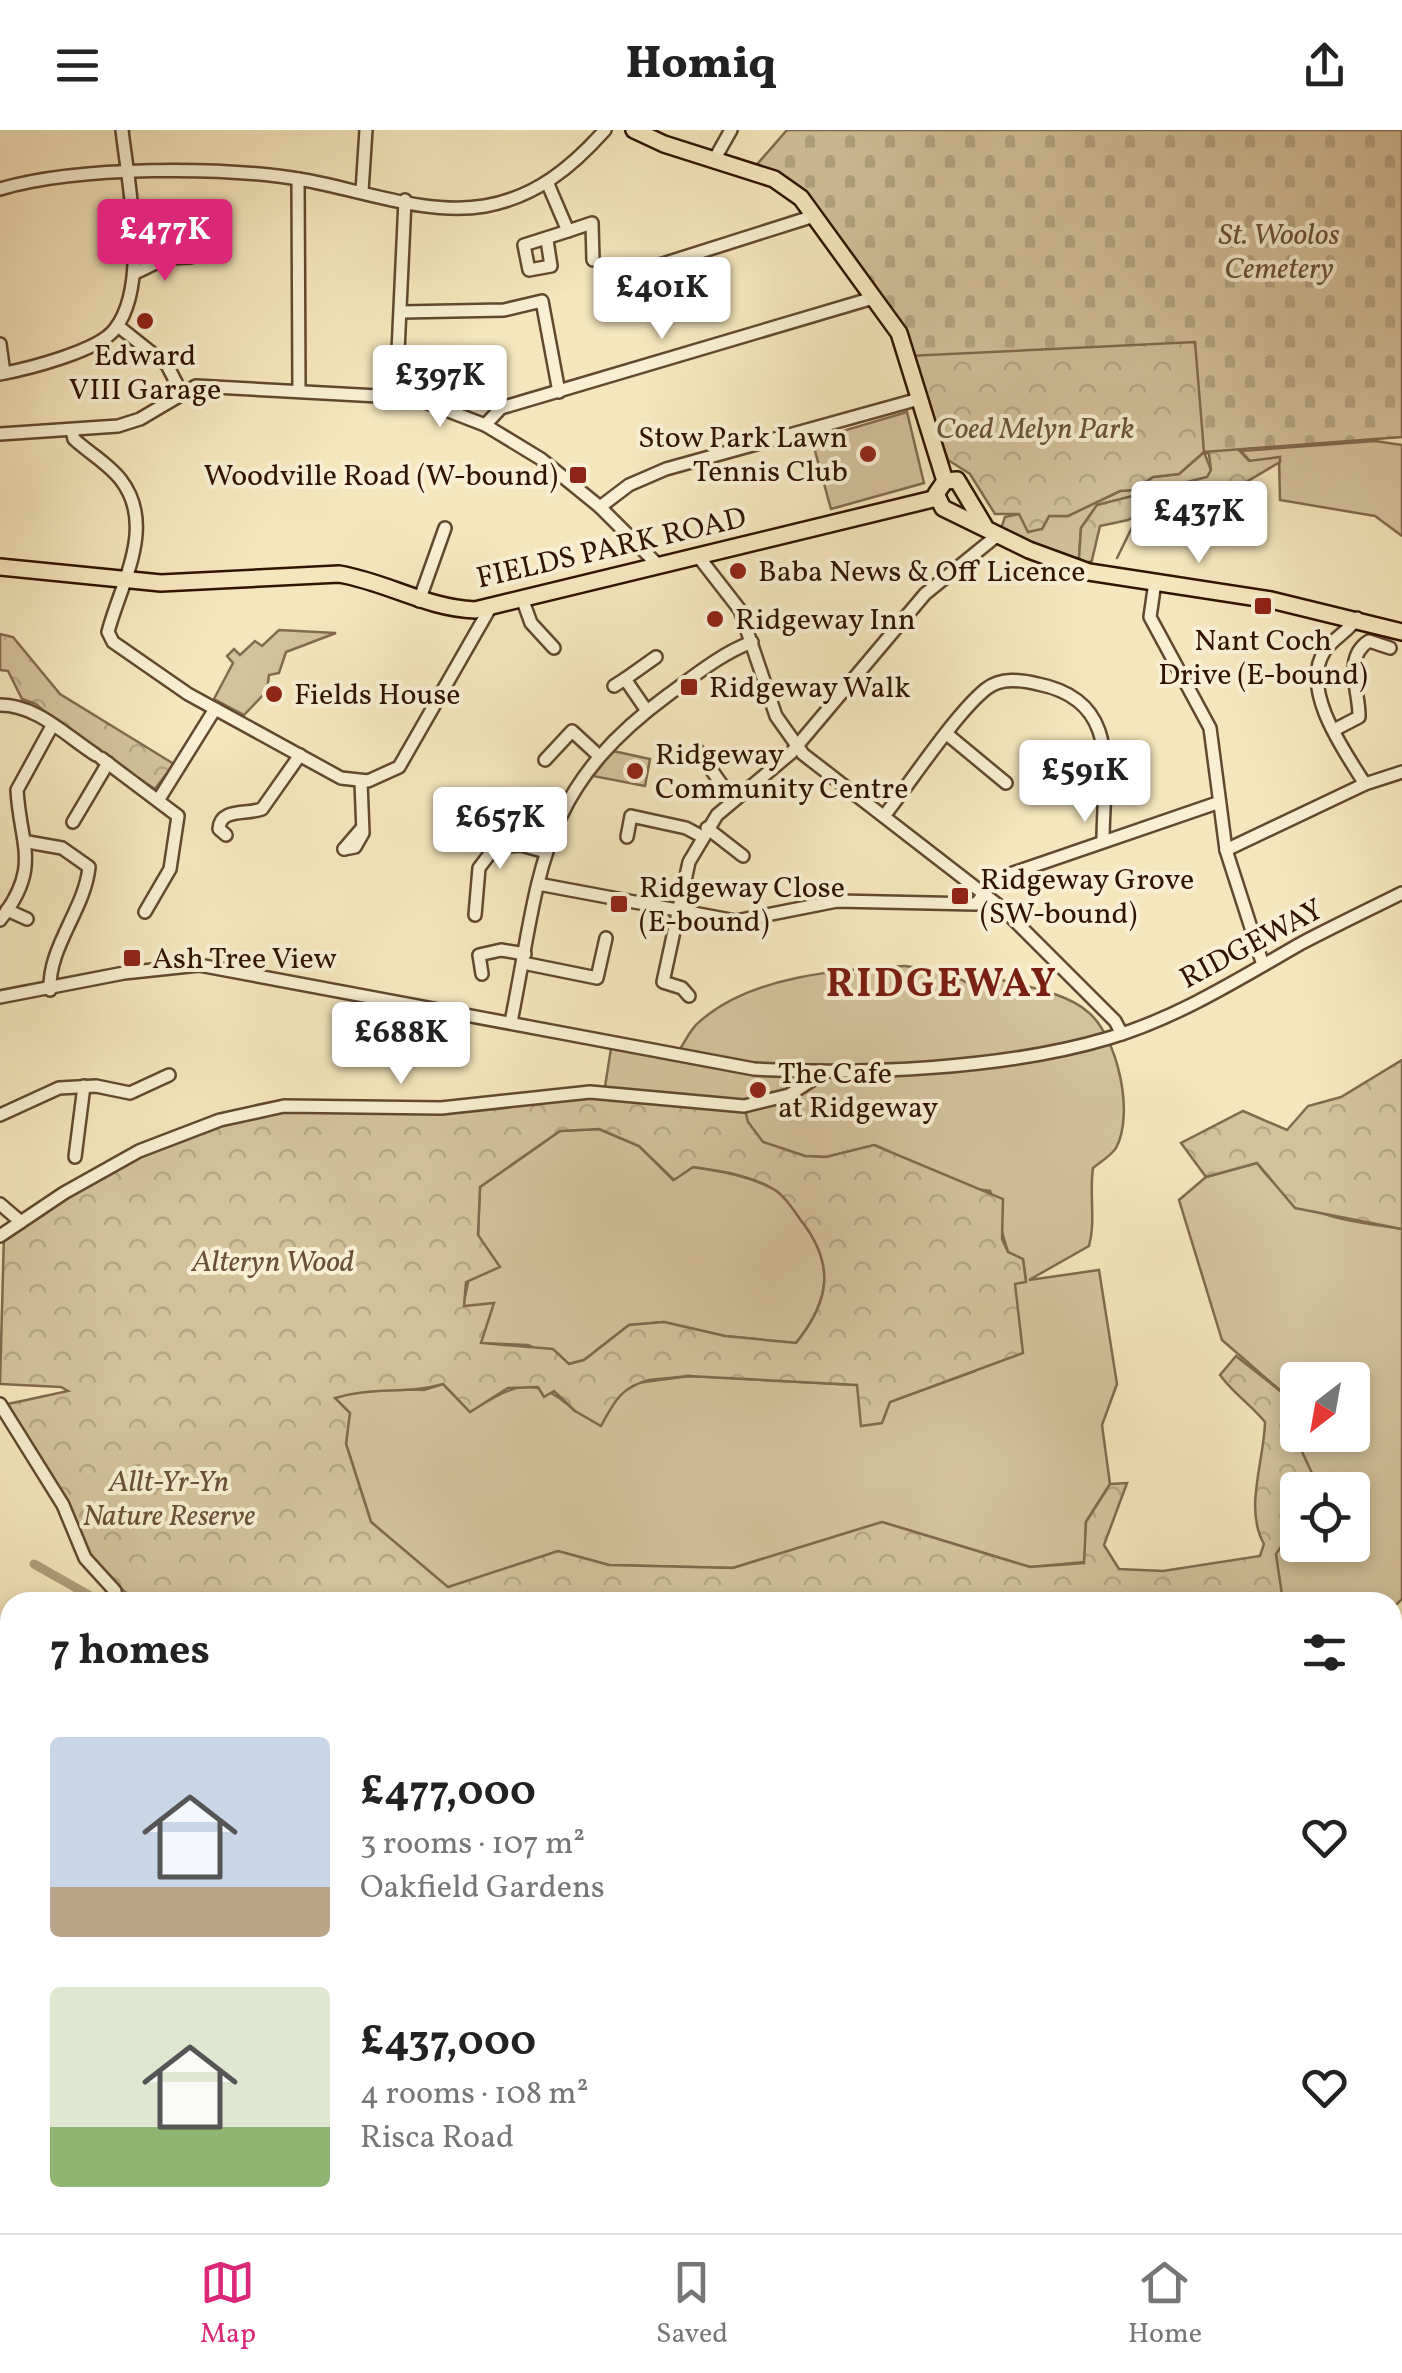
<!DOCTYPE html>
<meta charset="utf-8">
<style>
:root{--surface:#fff;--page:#f2f2f2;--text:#222;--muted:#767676;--line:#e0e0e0;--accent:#db2777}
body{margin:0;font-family:Vollkorn,serif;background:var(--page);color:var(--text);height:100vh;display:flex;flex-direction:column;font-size:38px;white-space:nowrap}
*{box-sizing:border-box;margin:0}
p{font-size:32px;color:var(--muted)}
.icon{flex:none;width:55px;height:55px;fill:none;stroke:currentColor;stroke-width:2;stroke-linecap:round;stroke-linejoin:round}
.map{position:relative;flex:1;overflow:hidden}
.drawer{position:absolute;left:0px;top:1462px;width:1402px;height:642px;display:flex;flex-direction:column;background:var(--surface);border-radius:30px 30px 0 0;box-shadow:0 5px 15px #0003}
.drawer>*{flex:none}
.needle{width:65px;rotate:211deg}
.controls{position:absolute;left:1280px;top:1232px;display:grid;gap:20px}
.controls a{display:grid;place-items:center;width:90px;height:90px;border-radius:10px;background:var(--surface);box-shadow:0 5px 15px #0003;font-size:50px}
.price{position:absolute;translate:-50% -85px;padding:0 22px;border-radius:10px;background:#fff;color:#222;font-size:32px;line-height:65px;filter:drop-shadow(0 2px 5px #0008)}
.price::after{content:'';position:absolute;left:50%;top:60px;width:30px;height:22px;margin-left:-15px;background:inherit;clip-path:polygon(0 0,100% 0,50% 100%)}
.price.current{background:var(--accent);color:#fff}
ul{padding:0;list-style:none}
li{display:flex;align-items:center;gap:30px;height:250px;padding:0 50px}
li span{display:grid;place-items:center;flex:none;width:280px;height:200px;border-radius:10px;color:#555}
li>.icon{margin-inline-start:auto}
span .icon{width:120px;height:120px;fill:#fffc;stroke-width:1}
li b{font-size:42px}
h2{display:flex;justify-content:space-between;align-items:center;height:120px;padding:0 50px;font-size:42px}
header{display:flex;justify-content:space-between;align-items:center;height:130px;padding:0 50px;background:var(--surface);font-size:45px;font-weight:800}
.dock{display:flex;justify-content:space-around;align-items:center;height:140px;border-top:2px solid var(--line);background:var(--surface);font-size:28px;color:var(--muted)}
.dock a{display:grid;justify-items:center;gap:5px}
.dock .current{color:var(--accent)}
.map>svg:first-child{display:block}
.green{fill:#d4c29d;stroke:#826a4e;stroke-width:2.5;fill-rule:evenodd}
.forest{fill:url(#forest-crowns);stroke:#826a4e;stroke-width:2.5;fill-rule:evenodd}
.wetland{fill:url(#wetland-marsh);stroke:#826a4e;stroke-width:2.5}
.cemetery{fill:url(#cemetery-stones);stroke:#826a4e;stroke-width:2.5}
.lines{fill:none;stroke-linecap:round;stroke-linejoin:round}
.stream{stroke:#7f664b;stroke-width:2.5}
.canal{stroke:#b39e7d;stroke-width:9}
.minor-casing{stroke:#62482f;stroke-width:16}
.major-casing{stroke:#301300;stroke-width:20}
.highway-casing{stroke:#301300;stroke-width:22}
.minor{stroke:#f9efd4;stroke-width:11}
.major{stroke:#f6e6bd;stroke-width:15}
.highway{stroke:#f6e6bd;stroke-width:18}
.poi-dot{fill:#8f2418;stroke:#f9efd4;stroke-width:4}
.labels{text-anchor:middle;stroke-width:8;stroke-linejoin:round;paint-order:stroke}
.park-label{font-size:30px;font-style:italic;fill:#695037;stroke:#f9efd4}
.poi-label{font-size:30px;fill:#301300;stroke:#f9efd4;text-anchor:start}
.street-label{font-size:30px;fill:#301300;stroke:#f9efd4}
.district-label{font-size:40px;font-weight:bold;letter-spacing:2.5px;fill:#7a1f14;stroke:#f9efd4}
</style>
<header><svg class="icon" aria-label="menu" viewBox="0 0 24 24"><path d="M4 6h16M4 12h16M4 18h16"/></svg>Homiq<svg class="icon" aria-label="share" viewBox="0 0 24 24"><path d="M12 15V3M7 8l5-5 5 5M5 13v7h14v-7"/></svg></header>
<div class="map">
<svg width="1402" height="2103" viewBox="0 0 1402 2103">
<defs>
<pattern id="forest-crowns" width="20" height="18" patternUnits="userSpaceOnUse" patternTransform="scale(2.5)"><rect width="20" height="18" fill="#d4c29d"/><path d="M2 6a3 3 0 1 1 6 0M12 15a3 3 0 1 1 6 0" fill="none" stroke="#b6a685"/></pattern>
<pattern id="wetland-marsh" width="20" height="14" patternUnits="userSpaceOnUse" patternTransform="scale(2.5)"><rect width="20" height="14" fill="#d4c29d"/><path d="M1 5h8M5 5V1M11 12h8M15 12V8" fill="none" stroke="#b6a685"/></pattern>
<pattern id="cemetery-stones" width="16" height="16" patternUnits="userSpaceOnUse" patternTransform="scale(2.5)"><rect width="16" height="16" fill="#d4c29d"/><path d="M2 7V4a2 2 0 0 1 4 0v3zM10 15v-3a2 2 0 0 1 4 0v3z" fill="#b6a685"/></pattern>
</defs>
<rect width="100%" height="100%" fill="#f6e6bd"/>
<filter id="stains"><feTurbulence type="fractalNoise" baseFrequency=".002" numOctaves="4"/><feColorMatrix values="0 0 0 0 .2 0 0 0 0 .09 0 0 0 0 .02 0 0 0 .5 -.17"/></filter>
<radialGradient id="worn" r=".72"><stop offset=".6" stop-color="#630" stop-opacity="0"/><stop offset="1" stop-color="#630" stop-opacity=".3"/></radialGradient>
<g class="green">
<polygon points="907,282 924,353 831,379 812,310"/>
<polygon points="1375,311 1402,315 1402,406 1375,386 1280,370 1279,328 1251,332 1241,321"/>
<polygon points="1204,322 1211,340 1208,347 1097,375 1081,398 1079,428 1090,434 1092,430 1089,442 999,404 1005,387 1019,384 1042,399 1049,386 1068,386 1120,361 1134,360 1153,347 1179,344"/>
<polygon points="279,500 336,503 286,522 279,543 269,545 267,561 244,585 214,569 233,533 227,526 234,519 240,525 255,511 262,516"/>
<polygon points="613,621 650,629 645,656 593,646"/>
<path d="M905 836 947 842 975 857 994 848C1022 856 1066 862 1088 882 1117 906 1135 983 1116 1018 1112 1025 1099 1033 1093 1038 1089 1065 1096 1091 1089 1116L1029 1150 1099 1140 1117 1254 1102 1295 1110 1354 1086 1392 1085 1432 1030 1437 882 1392 733 1438 609 1435 558 1421 448 1458 371 1392 346 1314 349 1283 334 1268 366 1258 424 1260 443 1254 470 1282C512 1255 535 1243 575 1281L617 1266 630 1254 689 1246 857 1255 890 1272 975 1241 1015 1153 1026 1151 1023 1130 1008 1122 990 1061 968 1058 875 1015 826 1027 805 1026 762 1012 748 992 604 963 612 912 677 924C684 914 690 899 699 892 752 845 838 840 905 836Z"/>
<path d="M599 999 639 1016 673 1050 693 1037C720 1041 750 1046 775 1060 785 1066 793 1079 800 1089 835 1133 831 1169 796 1213L725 1206 664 1192 629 1195 584 1230 569 1234 528 1215 480 1213 463 1176 478 1105 480 1057 560 1001Z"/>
<path d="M1257 1033C1298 1088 1339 1089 1402 1099V1469L1393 1478 1392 1472H1283L1275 1424 1295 1396 1297 1383 1298 1415H1352V1360H1313L1317 1356 1297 1311 1289 1268 1222 1210 1179 1070 1206 1047ZM1298 1250H1352V1305H1298Z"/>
<polygon points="114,2095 1188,2095 1195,2103 109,2103"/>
</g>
<g class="forest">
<polygon points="1206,198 1234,315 1249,331 1280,327 1280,332 1241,355 1160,372 1128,390 1100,396 1092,430 1086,435 1079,428 1081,398 1097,375 1207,347 1211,340 1209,324 1204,322 1179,344 1153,347 1134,360 1120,361 1068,386 1049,386 1042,399 1028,402 1019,384 995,384 970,344 948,330 908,226"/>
<polygon points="0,504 13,507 60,564 174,634 155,659 69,603 36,574 22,569 8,541 0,540"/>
<polygon points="1402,930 1402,1099 1295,1078 1257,1033 1206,1047 1181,1013 1243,981 1287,1000 1308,976 1341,967"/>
<path d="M590 962 744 976 748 992 763 1012 805 1026 826 1027 874 1015 1003 1069 1002 1109 1008 1122 1023 1129 1026 1152 1015 1154 1023 1223 890 1272 882 1293 861 1296 857 1255 689 1246 649 1250C621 1257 614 1272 601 1296L575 1281 554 1261 544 1267 538 1257 508 1258 470 1282 443 1254C407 1265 374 1256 335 1268L350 1283 346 1314 371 1392 448 1457 558 1421 609 1435 733 1438 882 1392 1030 1437 1084 1433 1086 1392 1110 1354 1127 1353 1104 1415 1119 1439 1163 1441 1260 1426 1264 1414C1244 1379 1264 1332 1265 1292 1250 1274 1234 1264 1220 1245L1236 1226 1289 1268 1297 1311 1318 1356 1298 1360 1295 1396 1276 1424 1283 1472H185L178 1467 137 1472 85 1428 8 1274 68 1261 61 1257 0 1254 4 1104 139 1021 284 976 384 977ZM599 999 639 1016 674 1050 693 1037C720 1041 751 1045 775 1060 785 1066 793 1079 800 1089 835 1133 831 1170 796 1213L725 1206 664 1192 629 1195 584 1230 569 1234 553 1219 481 1213 494 1173 464 1176 466 1152 500 1137 478 1105 480 1057 560 1001Z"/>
<polygon points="666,2095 806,2095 819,2103 673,2103"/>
</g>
<polygon class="wetland" points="0,1762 10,1765 10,2032 0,2036"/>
<polygon class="cemetery" points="787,0 1402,0 1402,307 1204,322 1195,212 908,226 801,68 752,40"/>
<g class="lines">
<g class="stream">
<polyline points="1117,428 1144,373"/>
<polyline points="1392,1683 1402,1678"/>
<polyline points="0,1762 10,1765"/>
<polyline points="1392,1858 1402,1864"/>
<polyline points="0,1885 10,1887"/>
<polyline points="0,2085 10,2091"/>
<polyline points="15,2095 27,2103"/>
<polyline points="1362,2095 1394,2103"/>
<polyline points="967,2103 972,2095"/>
</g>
<g class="canal">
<polyline points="34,1434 101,1472"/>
<polyline points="1392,1542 1402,1538"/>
<polyline points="1279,2103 1285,2095"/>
</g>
<defs>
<g id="minor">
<polyline points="714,30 731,0"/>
<polyline points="298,49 299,260"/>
<path d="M0 59C78 36 224 36 304 50 361 60 427 86 485 76 536 67 572 37 605 0"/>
<polyline points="362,61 366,0"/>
<polyline points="568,101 592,93 593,130"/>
<polyline points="547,110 551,136 529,140 524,115 568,101 547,52"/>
<polyline points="135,143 166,128 191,127"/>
<polyline points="612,150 814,86"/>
<polyline points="402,182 504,180 542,171 559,262"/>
<polyline points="118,196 167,235 181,262"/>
<polyline points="0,214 4,243"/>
<path d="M0 244C27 239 99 221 115 199 150 154 128 54 122 0"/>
<polyline points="396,265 405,70"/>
<polyline points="485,295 501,278 873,168"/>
<path d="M72 301 74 309C89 323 109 334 121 350 157 397 120 455 108 502L113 512 188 564 341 648 368 651 399 637 490 478"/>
<polyline points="0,304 118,296 140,289 196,256 415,268 485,295 541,329 600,377 658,435"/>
<polyline points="600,377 629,355 666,339 919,269"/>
<polyline points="698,426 740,480 776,586 803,624 1002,778 1115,891 1122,904"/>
<polyline points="1155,452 1150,487 1210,598 1226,720 1263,835"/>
<polyline points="419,471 445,398"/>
<polyline points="523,471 531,493 554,518"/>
<path d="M1357 488C1348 502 1332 509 1324 522 1300 560 1345 622 1365 654"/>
<polyline points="625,549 656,527"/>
<polyline points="614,556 625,549 647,581"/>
<path d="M0 575C37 575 65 605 96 625"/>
<path d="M1334 600 1359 587C1360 562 1342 528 1369 511L1390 518"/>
<polyline points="948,605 1006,653"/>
<polyline points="698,621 732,669"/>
<polyline points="101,628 178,686 170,739 145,782"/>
<polyline points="545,630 572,601 598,625"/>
<polyline points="159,669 215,579"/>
<path d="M884 686C911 652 955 584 986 559 1001 547 1021 550 1038 554 1123 571 1103 644 1103 711"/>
<polyline points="73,692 108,633"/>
<polyline points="707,698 743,726"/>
<path d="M226 705 219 699C220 678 245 685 262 679L300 625"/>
<polyline points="627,707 631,686 686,698 701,706"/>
<path d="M28 712 62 718 89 737C85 779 48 817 50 860"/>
<polyline points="344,719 355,717 363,703 361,652"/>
<polyline points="344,719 362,698"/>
<polyline points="1226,720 1365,654 1402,642"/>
<polyline points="538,754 736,791 837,771 976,774 993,752 1010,744 1217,673"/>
<polyline points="7,780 27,789"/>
<polyline points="475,785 479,738 495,717 521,715 546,722"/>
<path d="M0 790C42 737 20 715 17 660L52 596"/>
<polyline points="523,833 597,848 606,808"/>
<polyline points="482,844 479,825 501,820 525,824"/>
<polyline points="689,866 682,858 663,852 689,732 717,685 791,623 925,464 999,404"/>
<path d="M0 867 124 843 199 835 754 939C862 945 1005 939 1109 908 1177 888 1239 849 1300 814 1334 796 1368 780 1402 763"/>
<path d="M511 892C541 743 536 662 668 565 694 546 722 523 752 512"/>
<polyline points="0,985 59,958 96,956 130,963 169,945"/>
<polyline points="75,1027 84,956"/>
<polyline points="0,1074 21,1092"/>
<polyline points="0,1106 64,1063 139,1021 220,990 284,976 441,978 590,962 744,976 789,965 823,943"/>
<polyline points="0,1274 63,1375 85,1428 115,1461 116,1472"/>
</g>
<g id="major">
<polyline points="634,0 664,14 774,49 801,68 899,203 945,351"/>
<polyline points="945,351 936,364 943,378 1029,420 1089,442 1271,470 1402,502"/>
<polyline points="945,351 957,350 984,395"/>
<path d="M0 437 161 453 339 444C387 452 426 478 475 480L937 368"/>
</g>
<g id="highway">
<polyline points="1392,1637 1402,1632"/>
<polyline points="1392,1659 1402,1654"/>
<polyline points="0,1676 10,1676"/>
<polyline points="0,1695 10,1696"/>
</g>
</defs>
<use href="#minor" class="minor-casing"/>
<use href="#major" class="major-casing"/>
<use href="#highway" class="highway-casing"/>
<use href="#minor" class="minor"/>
<use href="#major" class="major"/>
<use href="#highway" class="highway"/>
</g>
<g class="poi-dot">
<circle cx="145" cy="191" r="10"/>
<circle cx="868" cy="324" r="10"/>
<rect x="568" y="335" width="20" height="20" rx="5"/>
<circle cx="738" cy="441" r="10"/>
<rect x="1253" y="466" width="20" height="20" rx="5"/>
<circle cx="715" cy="489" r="10"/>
<rect x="679" y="547" width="20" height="20" rx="5"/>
<circle cx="274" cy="564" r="10"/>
<circle cx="635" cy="641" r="10"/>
<rect x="950" y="756" width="20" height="20" rx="5"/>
<rect x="609" y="764" width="20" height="20" rx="5"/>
<rect x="122" y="818" width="20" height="20" rx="5"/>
<circle cx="758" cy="960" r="10"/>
</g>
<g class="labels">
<g class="park-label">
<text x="1279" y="114">St. Woolos<tspan x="1279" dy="34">Cemetery</tspan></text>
<text x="1035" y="308">Coed Melyn Park</text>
<text x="273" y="1141">Alteryn Wood</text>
<text x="169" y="1361">Allt-Yr-Yn<tspan x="169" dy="34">Nature Reserve</tspan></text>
</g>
<g class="poi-label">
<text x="145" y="235" text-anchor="middle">Edward<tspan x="145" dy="34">VIII Garage</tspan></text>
<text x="848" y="317" text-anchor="end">Stow Park Lawn<tspan x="848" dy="34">Tennis Club</tspan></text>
<text x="558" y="355" text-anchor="end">Woodville Road (W-bound)</text>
<text x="758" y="451">Baba News &amp; Off Licence</text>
<text x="735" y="499">Ridgeway Inn</text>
<text x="1263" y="520" text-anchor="middle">Nant Coch<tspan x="1263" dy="34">Drive (E-bound)</tspan></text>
<text x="709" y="567">Ridgeway Walk</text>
<text x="294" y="574">Fields House</text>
<text x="655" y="634">Ridgeway<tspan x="655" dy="34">Community Centre</tspan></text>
<text x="980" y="759">Ridgeway Grove<tspan x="980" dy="34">(SW-bound)</tspan></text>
<text x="639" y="767">Ridgeway Close<tspan x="639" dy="34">(E-bound)</tspan></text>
<text x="152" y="838">Ash Tree View</text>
<text x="778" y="953">The Cafe<tspan x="778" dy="34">at Ridgeway</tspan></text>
</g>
<g class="street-label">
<text transform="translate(611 417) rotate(-13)" y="10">FIELDS PARK ROAD</text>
<text transform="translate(1251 813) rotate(-28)" y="10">RIDGEWAY</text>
</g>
<g class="district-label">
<text x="942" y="866">RIDGEWAY</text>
</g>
</g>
<rect width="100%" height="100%" filter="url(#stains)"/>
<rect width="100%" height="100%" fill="url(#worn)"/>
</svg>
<div class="controls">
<a><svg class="needle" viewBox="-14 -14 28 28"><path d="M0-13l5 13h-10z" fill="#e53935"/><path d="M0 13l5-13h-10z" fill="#767676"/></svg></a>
<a><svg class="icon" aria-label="locate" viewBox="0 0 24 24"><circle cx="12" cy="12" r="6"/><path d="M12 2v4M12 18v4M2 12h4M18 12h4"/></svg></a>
</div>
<b class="price current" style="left:165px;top:154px">£477K</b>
<b class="price" style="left:662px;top:212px">£401K</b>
<b class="price" style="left:440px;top:300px">£397K</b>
<b class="price" style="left:1199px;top:436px">£437K</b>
<b class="price" style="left:1085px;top:695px">£591K</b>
<b class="price" style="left:500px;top:742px">£657K</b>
<b class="price" style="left:401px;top:957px">£688K</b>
<section class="drawer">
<h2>7 homes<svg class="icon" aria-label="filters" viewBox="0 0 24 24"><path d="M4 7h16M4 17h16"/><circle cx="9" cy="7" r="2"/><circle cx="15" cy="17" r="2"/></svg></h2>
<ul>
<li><span style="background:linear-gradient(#c9d6e8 75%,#b9a48a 0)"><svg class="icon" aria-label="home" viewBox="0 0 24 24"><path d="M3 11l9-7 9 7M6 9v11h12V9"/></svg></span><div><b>£477,000</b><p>3 rooms · 107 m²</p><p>Oakfield Gardens</p></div><svg class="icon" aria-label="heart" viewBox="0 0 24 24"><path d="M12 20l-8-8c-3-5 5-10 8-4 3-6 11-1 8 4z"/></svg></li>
<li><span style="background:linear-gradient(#dfe7d0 70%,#8fb573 0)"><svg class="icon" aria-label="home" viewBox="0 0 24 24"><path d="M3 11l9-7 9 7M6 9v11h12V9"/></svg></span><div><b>£437,000</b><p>4 rooms · 108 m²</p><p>Risca Road</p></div><svg class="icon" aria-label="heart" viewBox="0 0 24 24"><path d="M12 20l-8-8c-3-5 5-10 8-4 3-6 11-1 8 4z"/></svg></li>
</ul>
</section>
</div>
<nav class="dock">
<a class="current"><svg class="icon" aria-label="map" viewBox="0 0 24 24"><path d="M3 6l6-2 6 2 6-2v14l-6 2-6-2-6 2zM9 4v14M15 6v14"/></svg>Map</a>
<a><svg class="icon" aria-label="saved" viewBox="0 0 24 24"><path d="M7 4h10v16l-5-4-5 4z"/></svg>Saved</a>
<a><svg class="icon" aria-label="home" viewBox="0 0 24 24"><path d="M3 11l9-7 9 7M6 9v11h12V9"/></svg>Home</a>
</nav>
